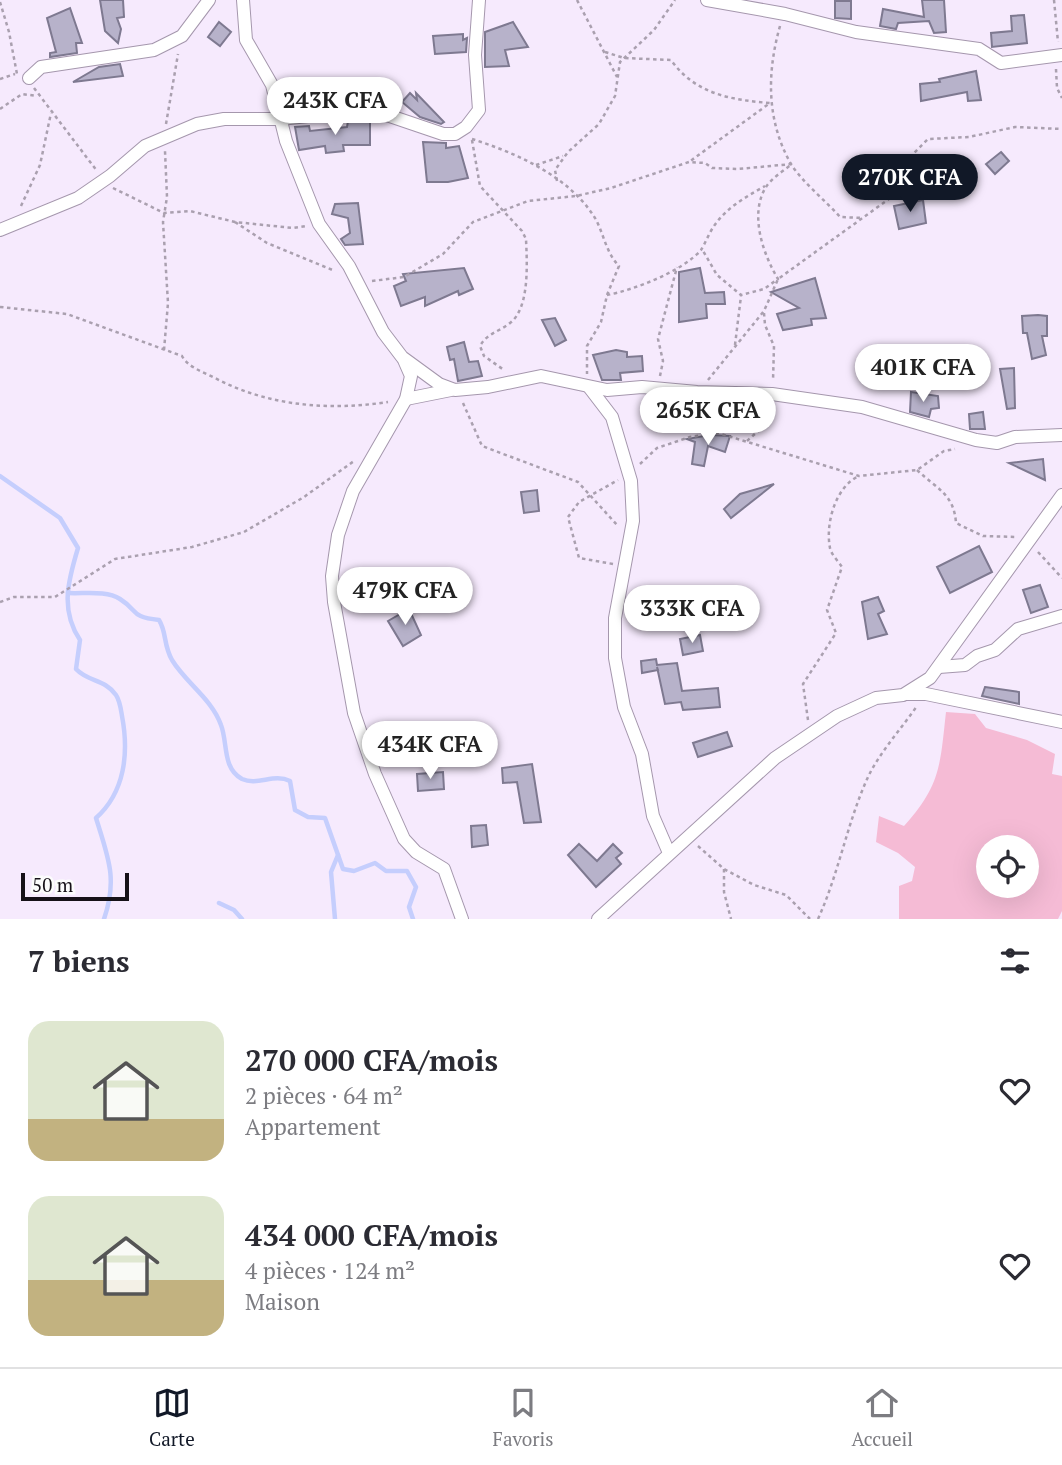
<!DOCTYPE html>
<html lang="fr">
<meta charset="utf-8">
<style>
:root{--surface:#fff;--page:#f2f2f3;--text:#2b2b33;--muted:#7c7c81;--line:#e1e1e2;--accent:#111827}
body{margin:0;font-family:"PT Serif",serif;background:var(--page);color:var(--text);height:100vh;display:flex;flex-direction:column;font-size:26px;white-space:nowrap}
*{box-sizing:border-box;margin:0}
p{font-size:23px;color:var(--muted)}
.icon{flex:none;width:38px;height:38px;fill:none;stroke:currentColor;stroke-width:2;stroke-linecap:round;stroke-linejoin:round}
.map{position:relative;height:919px;overflow:hidden}
.details{display:flex;flex-direction:column;background:var(--surface);flex:1}
.details>*{flex:none}
.controls{position:absolute;left:976px;top:835px;display:grid;gap:14px}
.controls a{display:grid;place-items:center;width:63px;height:63px;border-radius:50%;background:var(--surface);box-shadow:0 7px 28px #0002;font-size:35px}
.scale{position:absolute;left:21px;bottom:18px;width:108px;box-sizing:border-box;padding-left:7px;border:4px solid #161118;border-top:0;font-size:19px;line-height:24px;white-space:nowrap;color:#161118;-webkit-text-stroke:5px #fcfcfc;paint-order:stroke}
.price{position:absolute;translate:-50% -60px;padding:0 16px;border-radius:24px;background:#fff;color:#222;font-size:23px;line-height:46px;filter:drop-shadow(0 2px 4px #0008)}
.price::after{content:'';position:absolute;left:50%;top:42px;width:21px;height:16px;margin-left:-10px;background:inherit;clip-path:polygon(0 0,100% 0,50% 100%)}
.price.selected{background:var(--accent);color:#fff}
ul{padding:0;list-style:none}
li{display:flex;align-items:center;gap:21px;height:175px;padding:0 28px}
li span{display:grid;place-items:center;flex:none;width:196px;height:140px;border-radius:21px;color:#555}
li>.icon{margin-inline-start:auto}
span .icon{width:84px;height:84px;fill:#fffc;stroke-width:1}
li b{font-size:30px}
h2{display:flex;justify-content:space-between;align-items:center;height:84px;padding:0 28px;font-size:30px}
.tab-bar{display:flex;justify-content:space-around;align-items:center;height:98px;border-top:2px solid var(--line);background:var(--surface);font-size:19px;color:var(--muted)}
.tab-bar a{display:grid;justify-items:center;gap:4px}
.tab-bar .selected{color:var(--accent)}
.map>svg:first-child{display:block}
.green{fill:#f5bbd5;fill-rule:evenodd}
.lines{fill:none;stroke-linecap:round;stroke-linejoin:round}
.stream{stroke:#c5cefd;stroke-width:4.5}
.building{fill:#b7b2ca;stroke:#7e7990;stroke-width:2}
.street-casing{stroke:#a597ad;stroke-width:14}
.path{stroke:#aaa0af;stroke-width:2.5;stroke-dasharray:3.5 3.5;stroke-linecap:butt}
.street{stroke:#fff;stroke-width:12}
</style>
<div class="map">
<svg width="1062" height="919" viewBox="0 0 1062 919">
<rect width="100%" height="100%" fill="#f6eafd"/>
<path class="green" d="M946 712 975 714 986 728 1027 740 1055 754 1052 774 1062 776V911L1058 919H899V886L912 881 915 867 898 853 876 842 879 816 904 826C941 785 940 765 946 712ZM989 847H1027V886H989Z"/>
<g class="lines">
<g class="stream">
<path d="M0 476 60 518 78 548C68 581 60 610 80 640L76 669C88 682 105 679 116 695 120 701 121 710 122 716 129 753 125 792 96 818 108 857 118 879 104 919"/>
<path d="M68 593C84 594 106 590 120 599 139 611 130 617 159 620 167 633 163 644 172 660 186 683 212 699 221 725 228 743 222 768 242 779 258 786 274 773 290 781L295 810 308 817 325 818 343 869 354 871 375 863 386 871H407L416 887 409 907 413 919"/>
<polyline points="219,903 234,910 242,919"/>
<polyline points="335,919 331,872 338,855"/>
</g>
</g>
<g class="building">
<polygon points="100,0 123,0 124,17 117,18 121,29 118,43 105,31"/>
<polygon points="922,0 944,0 946,32 934,33 929,21 898,23 896,29 880,26 883,9 924,17"/>
<polygon points="835,1 851,1 851,19 835,18"/>
<polygon points="70,8 82,43 76,43 77,53 50,57 50,53 56,52 47,18"/>
<polygon points="1024,15 1027,43 992,47 991,33 1012,31 1011,16"/>
<polygon points="219,22 231,32 220,46 208,37"/>
<polygon points="513,22 528,47 505,50 509,66 485,67 485,32"/>
<polygon points="463,34 463,40 467,38 466,52 435,54 433,36"/>
<polygon points="120,64 123,76 73,82 99,67"/>
<polygon points="976,71 981,100 968,101 967,92 921,101 920,84 940,82 939,79"/>
<polygon points="410,93 417,100 416,93 444,122 441,124 420,117 402,102"/>
<polygon points="355,120 370,122 370,145 343,145 344,151 326,153 325,146 299,150 295,127 309,126 310,131 347,127 348,121"/>
<polygon points="423,142 446,143 446,148 459,146 468,178 448,182 427,182"/>
<polygon points="1001,152 1009,161 995,174 986,164"/>
<polygon points="923,200 926,223 899,229 894,206"/>
<polygon points="358,203 363,244 345,245 341,239 350,233 348,218 332,214 335,204"/>
<polygon points="464,268 473,289 459,295 458,291 425,306 425,297 401,306 394,286 406,281 403,274"/>
<polygon points="700,268 705,293 724,292 725,304 706,304 707,318 679,322 679,272"/>
<polygon points="815,278 826,318 811,319 812,325 783,330 777,314 799,308 771,292"/>
<polygon points="1038,315 1047,316 1047,336 1042,336 1046,355 1032,359 1027,333 1023,333 1022,316"/>
<polygon points="555,318 566,340 555,346 542,320"/>
<polygon points="464,342 469,362 478,361 482,376 458,381 454,359 450,360 447,347"/>
<polygon points="616,350 627,352 627,357 642,356 643,371 620,373 621,380 602,380 593,355"/>
<polygon points="1014,368 1015,408 1007,409 1000,369"/>
<polygon points="911,392 938,396 939,408 931,409 929,417 910,412"/>
<polygon points="983,412 985,429 970,429 969,414"/>
<polygon points="710,435 730,436 725,452 708,446 704,466 692,464 695,442 687,439"/>
<polygon points="1043,459 1045,480 1009,463"/>
<polygon points="774,484 731,518 724,509 740,494"/>
<polygon points="537,490 539,511 524,513 521,492"/>
<polygon points="979,546 992,572 950,593 937,567"/>
<polygon points="1040,585 1048,607 1031,613 1023,590"/>
<polygon points="878,597 884,611 878,614 887,634 868,639 862,602"/>
<polygon points="409,609 421,635 403,646 388,621"/>
<polygon points="700,635 703,651 683,655 680,639"/>
<polygon points="656,659 657,665 677,663 682,691 718,688 720,707 683,710 681,702 665,704 657,667 658,670 642,673 641,661"/>
<polygon points="985,687 1019,692 1019,704 982,696"/>
<polygon points="727,732 732,746 698,757 693,743"/>
<polygon points="532,764 541,822 524,823 517,782 503,783 502,768"/>
<polygon points="443,772 444,789 418,791 417,774"/>
<polygon points="486,825 488,845 472,847 471,826"/>
<polygon points="579,844 597,861 613,844 622,853 616,858 621,864 596,887 568,855"/>
</g>
<g class="lines">
<defs>
<g id="street">
<polyline points="243,0 246,40 272,85 286,141 319,224 349,266 383,332 402,357 439,384 455,390 488,387 541,376 607,390 642,387 697,392 772,394 862,407 976,440 997,443 1015,437 1062,435"/>
<polyline points="707,0 785,14 856,32 979,49 1001,63 1062,55"/>
<polyline points="29,78 41,67 154,50 182,36 209,0"/>
<polyline points="0,230 78,198 110,176 145,146 197,124 224,119 280,119 355,111 387,115 443,134 455,134 466,127 479,110 475,55 479,0"/>
<polyline points="404,360 411,376 406,399 353,491 338,535 332,576 334,602 354,713 375,774 404,839 416,852 444,869 462,919"/>
<polyline points="589,387 612,417 631,481 633,521 615,618 615,658 624,707 642,754 653,816 669,853"/>
<polyline points="406,399 451,390"/>
<polyline points="939,667 965,665 977,656 995,650 1018,629 1062,616"/>
<polyline points="907,694 926,694 1062,722"/>
<polyline points="598,919 775,758 837,716 876,698 903,695 930,678 1062,495"/>
</g>
</defs>
<use href="#street" class="street-casing"/>
<g class="path">
<polyline points="577,0 617,77"/>
<polyline points="1054,0 1058,42"/>
<polyline points="0,2 9,32 17,74"/>
<path d="M780 26C767 72 766 120 791 164 803 183 825 200 840 217L863 218"/>
<path d="M605 52 624 58 671 60C695 94 731 100 770 103L689 162"/>
<polyline points="1056,69 1057,88 1062,98"/>
<polyline points="0,79 15,74"/>
<polyline points="34,88 97,171"/>
<polyline points="0,109 22,94 37,96"/>
<polyline points="166,124 178,54"/>
<path d="M472 139C516 153 569 176 595 218 604 234 606 253 619 266L607 295 601 322 587 346V374"/>
<path d="M472 140 480 186 522 231 526 239C527 262 530 308 510 323 499 332 487 333 480 346L484 356 504 370"/>
<polyline points="536,165 563,156"/>
<polyline points="557,181 555,170 568,152 599,124 615,96 620,62 654,30 675,0"/>
<polyline points="113,188 164,213 190,211 235,222 293,228 306,226"/>
<polyline points="21,206 40,165 51,113"/>
<polyline points="235,222 267,243 335,271"/>
<path d="M372 281 404 277 443 254 473 222 528 201 576 196 611 188 689 162 705 163 712 168 738 169 792 164C783 171 772 178 766 187 749 214 763 254 778 279L764 289 741 295 717 275 702 249"/>
<path d="M607 295C634 290 683 271 701 250 705 244 709 233 714 226 727 207 746 197 765 186"/>
<path d="M0 307 67 314 182 356C188 367 201 371 213 377 267 406 328 411 388 402"/>
<polyline points="764,313 765,325 774,346 773,381"/>
<polyline points="735,345 741,296"/>
<polyline points="164,350 168,303 163,222 167,197 165,151"/>
<polyline points="660,376 663,361 658,339 677,267"/>
<polyline points="708,380 764,311 778,279 893,196 908,159 928,139 969,137 1015,127 1062,129"/>
<polyline points="463,403 482,446 578,482 618,526"/>
<polyline points="747,441 765,425 771,405"/>
<polyline points="640,464 657,448 690,437 718,433 859,476 917,470 944,451 955,449"/>
<path d="M917 470C937 489 954 494 956 523L983 536 1017 537"/>
<polyline points="1038,552 1062,578"/>
<polyline points="613,564 579,558 568,517 579,502 618,480"/>
<polyline points="0,602 14,597 55,597 115,559 192,547 244,532 304,497 354,461"/>
<path d="M808 720 803 684 836 633 827 610 842 567C838 561 831 554 830 548 825 523 836 486 859 476"/>
<polyline points="698,846 724,869 754,885 786,895 810,919"/>
<polyline points="724,869 724,892 731,919"/>
<path d="M818 919C839 873 847 823 868 777 880 752 901 729 917 706"/>
</g>
<use href="#street" class="street"/>
</g>
</svg>
<div class="controls">
<a><svg class="icon" aria-label="locate" viewBox="0 0 24 24"><circle cx="12" cy="12" r="6"/><path d="M12 2v4M12 18v4M2 12h4M18 12h4"/></svg></a>
</div>
<div class="scale">50 m</div>
<b class="price" style="left:335px;top:137px">243K CFA</b>
<b class="price selected" style="left:910px;top:214px">270K CFA</b>
<b class="price" style="left:923px;top:404px">401K CFA</b>
<b class="price" style="left:708px;top:447px">265K CFA</b>
<b class="price" style="left:405px;top:627px">479K CFA</b>
<b class="price" style="left:692px;top:645px">333K CFA</b>
<b class="price" style="left:430px;top:781px">434K CFA</b>
</div>
<section class="details">
<h2>7 biens<svg class="icon" aria-label="filters" viewBox="0 0 24 24"><path d="M4 7h16M4 17h16"/><circle cx="9" cy="7" r="2"/><circle cx="15" cy="17" r="2"/></svg></h2>
<ul>
<li><span style="background:linear-gradient(#dfe7d0 70%,#c2b280 0)"><svg class="icon" aria-label="home" viewBox="0 0 24 24"><path d="M3 11l9-7 9 7M6 9v11h12V9"/></svg></span><div><b>270 000 CFA/mois</b><p>2 pièces · 64 m²</p><p>Appartement</p></div><svg class="icon" aria-label="heart" viewBox="0 0 24 24"><path d="M12 20l-8-8c-3-5 5-10 8-4 3-6 11-1 8 4z"/></svg></li>
<li><span style="background:linear-gradient(#dfe7d0 60%,#c2b280 0)"><svg class="icon" aria-label="home" viewBox="0 0 24 24"><path d="M3 11l9-7 9 7M6 9v11h12V9"/></svg></span><div><b>434 000 CFA/mois</b><p>4 pièces · 124 m²</p><p>Maison</p></div><svg class="icon" aria-label="heart" viewBox="0 0 24 24"><path d="M12 20l-8-8c-3-5 5-10 8-4 3-6 11-1 8 4z"/></svg></li>
</ul>
</section>
<nav class="tab-bar">
<a class="selected"><svg class="icon" aria-label="map" viewBox="0 0 24 24"><path d="M3 6l6-2 6 2 6-2v14l-6 2-6-2-6 2zM9 4v14M15 6v14"/></svg>Carte</a>
<a><svg class="icon" aria-label="saved" viewBox="0 0 24 24"><path d="M7 4h10v16l-5-4-5 4z"/></svg>Favoris</a>
<a><svg class="icon" aria-label="home" viewBox="0 0 24 24"><path d="M3 11l9-7 9 7M6 9v11h12V9"/></svg>Accueil</a>
</nav>
